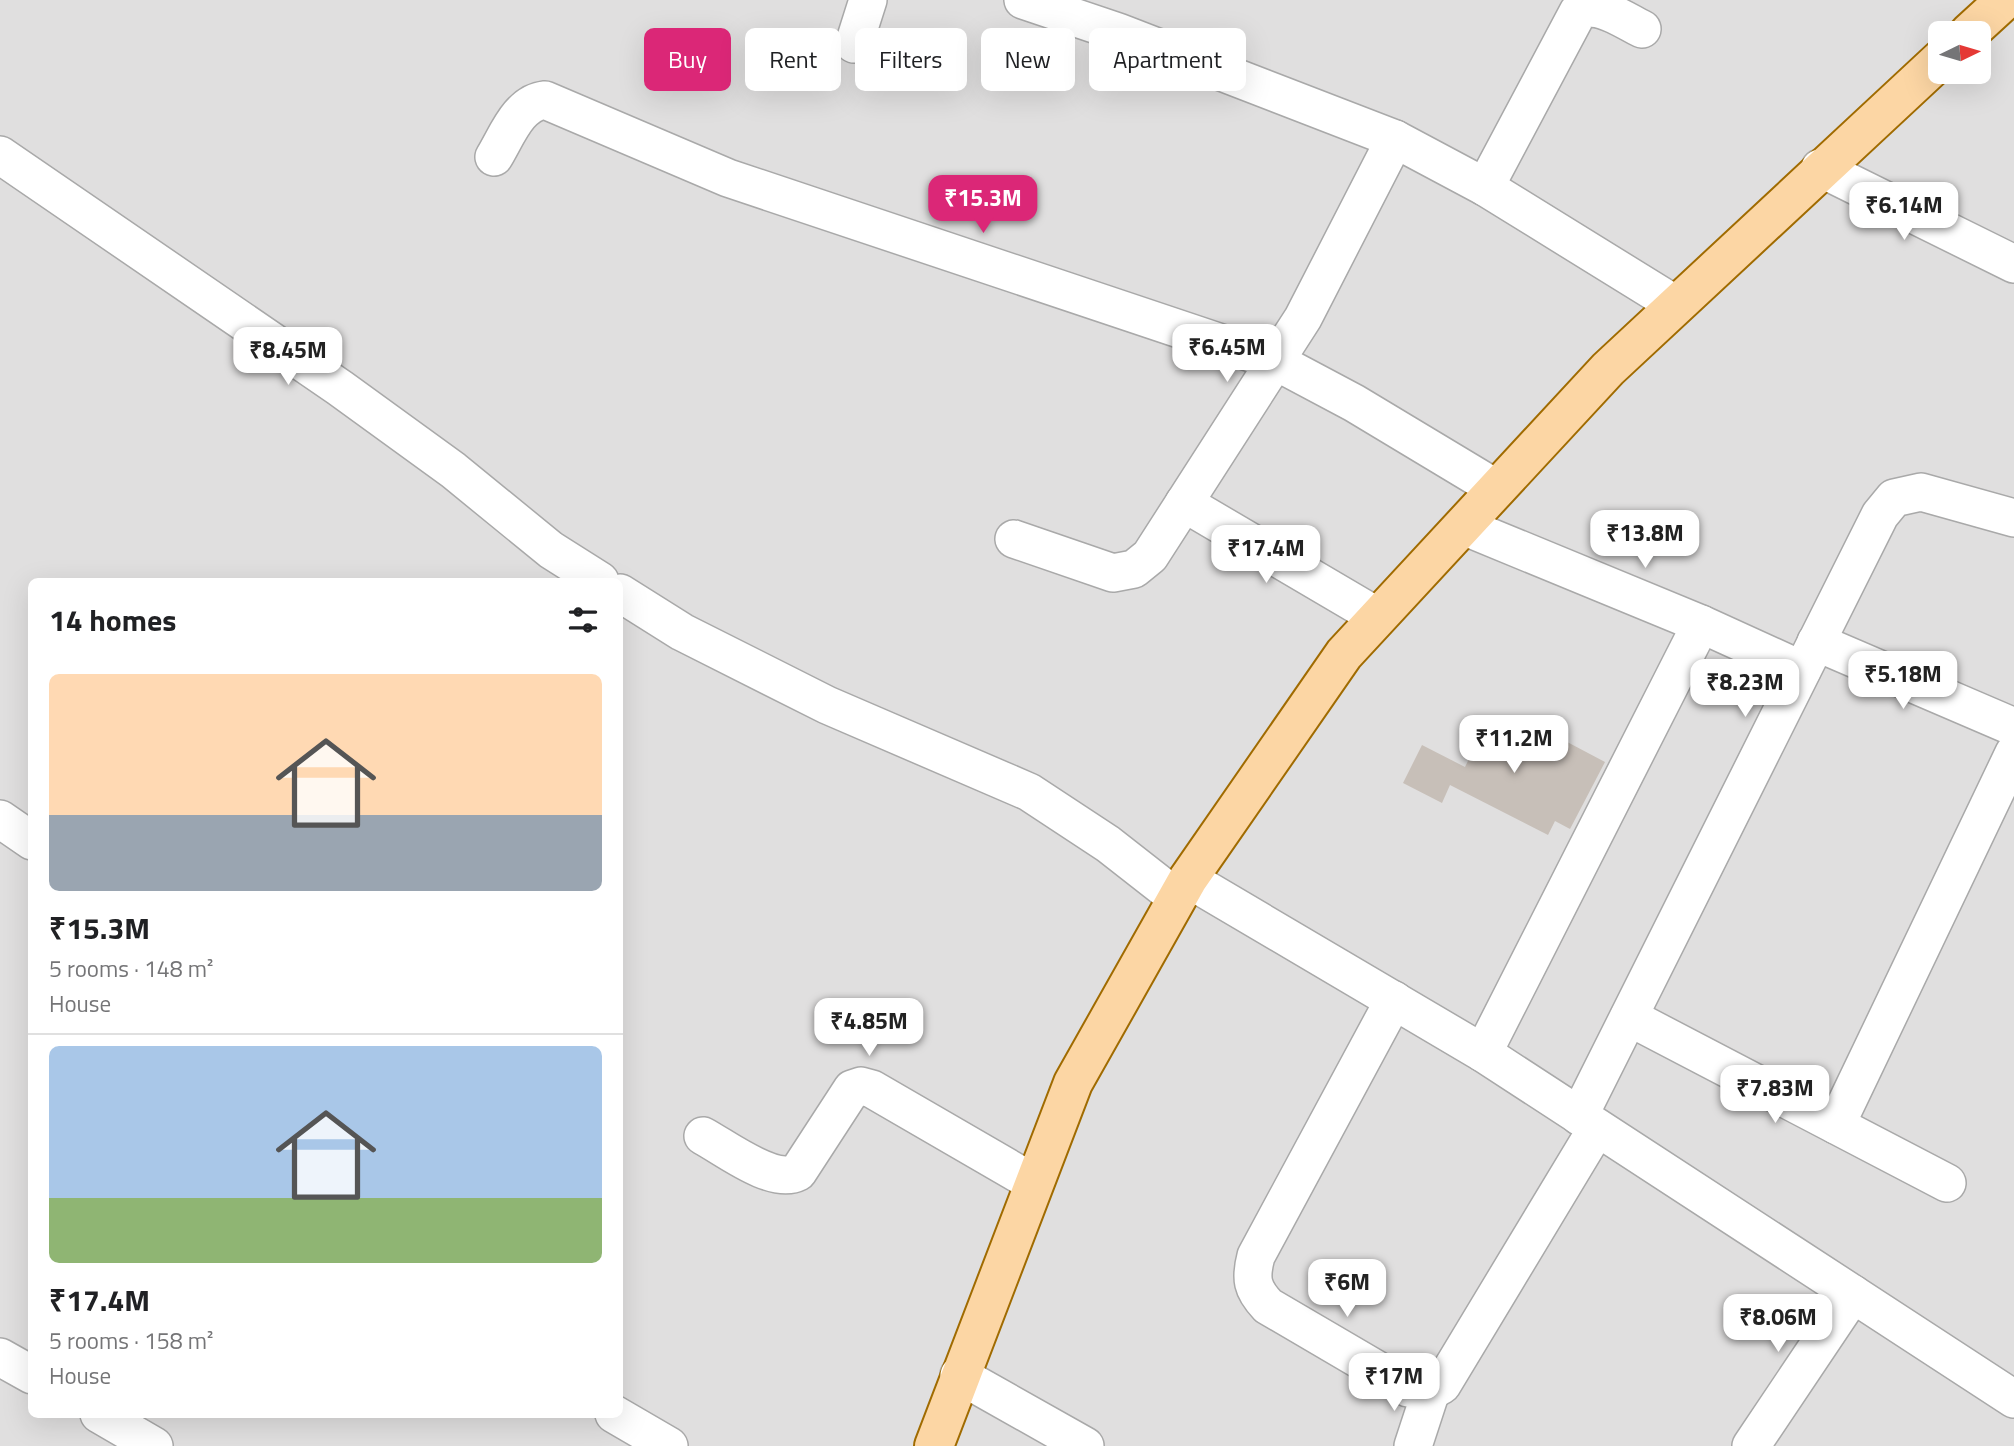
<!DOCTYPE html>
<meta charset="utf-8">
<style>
:root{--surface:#fff;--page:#f2f2f2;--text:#202124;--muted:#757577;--line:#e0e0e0;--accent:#db2777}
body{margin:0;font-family:"Titillium Web",sans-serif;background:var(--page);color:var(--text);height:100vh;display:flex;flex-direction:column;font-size:26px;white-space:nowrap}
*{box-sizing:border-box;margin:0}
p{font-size:23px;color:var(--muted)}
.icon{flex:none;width:38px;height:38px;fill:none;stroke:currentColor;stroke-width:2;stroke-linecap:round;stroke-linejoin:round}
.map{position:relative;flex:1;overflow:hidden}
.panel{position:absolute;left:28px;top:578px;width:595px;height:840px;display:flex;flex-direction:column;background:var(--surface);border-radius:10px;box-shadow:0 7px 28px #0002}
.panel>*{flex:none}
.banner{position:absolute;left:644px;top:28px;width:665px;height:63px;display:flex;gap:14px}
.needle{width:46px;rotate:85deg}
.fabs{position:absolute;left:1928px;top:21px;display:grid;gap:14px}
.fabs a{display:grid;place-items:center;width:63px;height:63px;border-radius:10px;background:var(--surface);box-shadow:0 7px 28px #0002;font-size:35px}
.price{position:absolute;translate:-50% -60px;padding:0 16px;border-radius:14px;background:#fff;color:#222;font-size:23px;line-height:46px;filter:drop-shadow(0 2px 4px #0008)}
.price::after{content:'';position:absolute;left:50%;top:42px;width:21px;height:16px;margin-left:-10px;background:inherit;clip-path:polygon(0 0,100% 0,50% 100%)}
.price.active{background:var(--accent);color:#fff}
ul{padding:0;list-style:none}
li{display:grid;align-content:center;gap:14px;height:371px;padding:0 21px}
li+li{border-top:2px solid var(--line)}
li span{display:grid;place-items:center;height:217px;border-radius:10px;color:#555}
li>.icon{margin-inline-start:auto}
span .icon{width:126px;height:126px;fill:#fffc;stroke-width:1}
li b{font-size:30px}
h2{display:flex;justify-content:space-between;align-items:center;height:84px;padding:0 21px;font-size:30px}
.pill{padding:0 24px;border-radius:10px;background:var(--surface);box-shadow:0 7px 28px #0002;font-size:24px;line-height:63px}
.pill.active{background:var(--accent);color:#fff}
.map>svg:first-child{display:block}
.residential{fill:#e0dfdf;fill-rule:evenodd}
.building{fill:#c7bfb8}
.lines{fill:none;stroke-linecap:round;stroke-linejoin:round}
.minor-casing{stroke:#a9a9a9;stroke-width:40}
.major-casing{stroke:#a06b00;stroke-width:42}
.minor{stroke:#fff;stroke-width:37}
.major{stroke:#fcd6a4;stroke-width:38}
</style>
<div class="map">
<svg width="2014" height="1446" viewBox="0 0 2014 1446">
<rect width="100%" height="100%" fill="#f2efe9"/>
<path class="residential" d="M0 0H2014V1446H0ZM1941 33H1979V72H1941ZM32 581H620V1414H32Z"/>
<polygon class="building" points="1490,716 1531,738 1537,726 1605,762 1570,829 1555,821 1548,835 1450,785 1442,803 1403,783 1422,745 1465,767"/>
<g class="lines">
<defs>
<g id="minor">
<polyline points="1023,0 1118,32 1395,139 1485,187 1676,305"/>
<polyline points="854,44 868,0"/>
<polyline points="0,155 340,388 453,470 551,550 600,581"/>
<path d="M494 157C507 136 518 103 545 100L728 178 1275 361 1354 403 1497 489"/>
<polyline points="1820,168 2014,264"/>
<path d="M1485 187 1578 12C1597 0 1623 20 1642 29"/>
<polyline points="1184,503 1378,617"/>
<polyline points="1463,526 1701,624 1802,670"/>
<polyline points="1014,539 1113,573 1134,569 1150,556 1303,318 1395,139"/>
<polyline points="620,593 682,632 827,705 1029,792 1108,844 1177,898"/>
<polyline points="1816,642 2014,727"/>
<polyline points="0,819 32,841"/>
<polyline points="1188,879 1483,1053 2014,1399"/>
<path d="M1394 1000 1256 1256C1250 1279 1252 1289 1268 1306L1408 1388 1431 1391 1442 1385 1597 1128"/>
<polyline points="1629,1017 1947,1183"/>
<polyline points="1483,1053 1701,624"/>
<polyline points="1579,1116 1880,515 1894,498 1921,492 2014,518"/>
<polyline points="1836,1125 2014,753"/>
<path d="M703 1136C727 1149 773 1185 798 1172L852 1089 861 1086 872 1089 1034 1183"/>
<polyline points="0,1357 32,1375"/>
<polyline points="959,1375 1085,1446"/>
<polyline points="99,1414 154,1446"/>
<polyline points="614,1414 669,1446"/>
<polyline points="1413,1446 1431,1391"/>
<polyline points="1751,1446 1853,1294"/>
</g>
<g id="major">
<polyline points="1969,33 2005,0"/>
<polyline points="934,1446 1073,1083 1188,879 1344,654 1608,369 1941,59"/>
</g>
</defs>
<use href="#minor" class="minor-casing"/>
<use href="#major" class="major-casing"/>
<use href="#minor" class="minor"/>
<use href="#major" class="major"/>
</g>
</svg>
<div class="fabs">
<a><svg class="needle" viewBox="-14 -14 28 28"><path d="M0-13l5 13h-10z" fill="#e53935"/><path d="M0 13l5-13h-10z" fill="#757577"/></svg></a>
</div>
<b class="price active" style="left:983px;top:235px">₹15.3M</b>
<b class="price" style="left:1904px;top:242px">₹6.14M</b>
<b class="price" style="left:1227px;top:384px">₹6.45M</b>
<b class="price" style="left:288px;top:387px">₹8.45M</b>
<b class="price" style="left:1645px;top:570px">₹13.8M</b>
<b class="price" style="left:1266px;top:585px">₹17.4M</b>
<b class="price" style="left:1903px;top:711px">₹5.18M</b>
<b class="price" style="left:1745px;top:719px">₹8.23M</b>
<b class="price" style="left:1514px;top:775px">₹11.2M</b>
<b class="price" style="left:869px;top:1058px">₹4.85M</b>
<b class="price" style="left:1775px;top:1125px">₹7.83M</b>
<b class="price" style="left:1347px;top:1319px">₹6M</b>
<b class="price" style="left:1778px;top:1354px">₹8.06M</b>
<b class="price" style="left:1394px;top:1413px">₹17M</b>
<div class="banner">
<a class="pill active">Buy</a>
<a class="pill">Rent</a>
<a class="pill">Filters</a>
<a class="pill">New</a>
<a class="pill">Apartment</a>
</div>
<section class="panel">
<h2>14 homes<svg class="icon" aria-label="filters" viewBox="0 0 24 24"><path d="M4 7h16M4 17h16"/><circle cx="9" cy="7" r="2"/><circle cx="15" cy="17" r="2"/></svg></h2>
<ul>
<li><span style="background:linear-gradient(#ffd9b3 65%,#9aa5b1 0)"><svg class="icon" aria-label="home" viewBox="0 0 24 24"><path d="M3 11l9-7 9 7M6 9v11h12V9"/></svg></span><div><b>₹15.3M</b><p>5 rooms · 148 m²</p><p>House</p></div></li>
<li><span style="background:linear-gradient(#a9c7e8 70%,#8fb573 0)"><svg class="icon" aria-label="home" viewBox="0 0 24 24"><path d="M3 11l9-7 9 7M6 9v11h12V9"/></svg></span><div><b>₹17.4M</b><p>5 rooms · 158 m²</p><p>House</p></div></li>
</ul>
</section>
</div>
